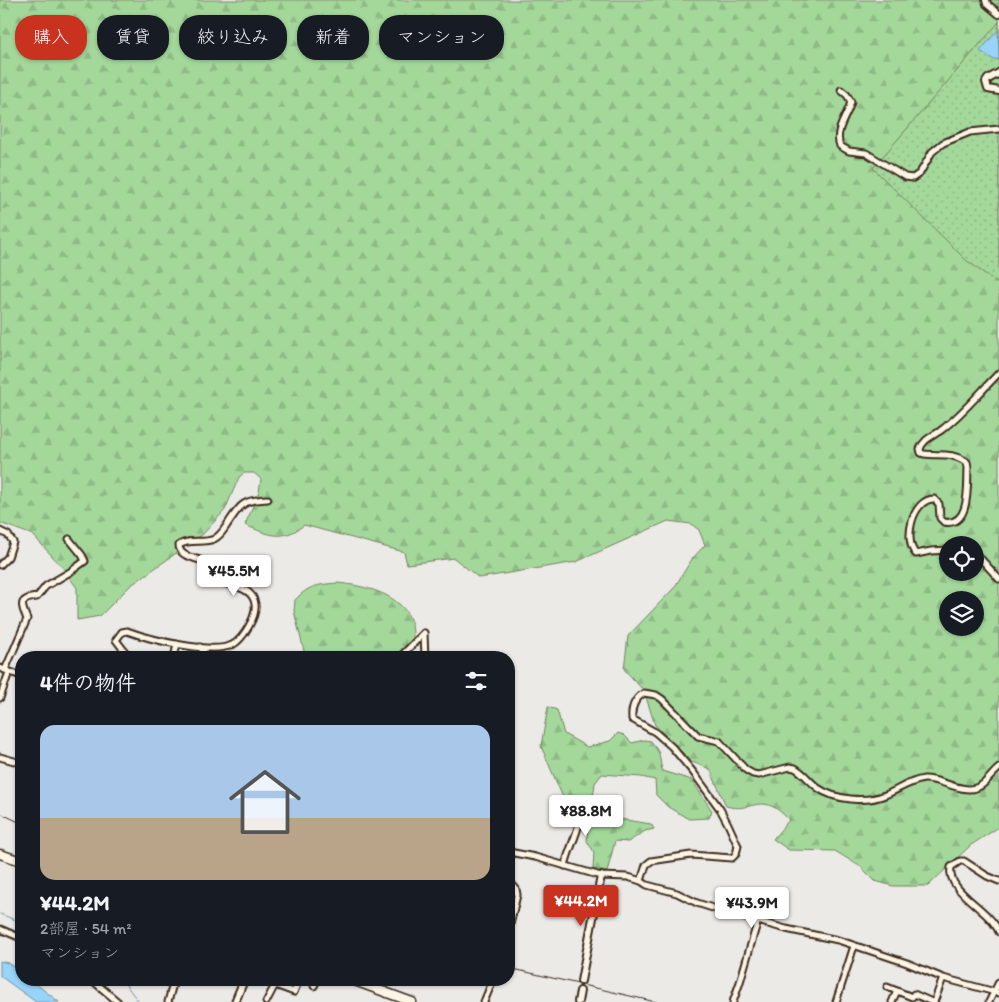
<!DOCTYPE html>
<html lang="ja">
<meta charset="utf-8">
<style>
:root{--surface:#171b24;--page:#242831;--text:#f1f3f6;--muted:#9ea1a6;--line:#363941;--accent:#c8321e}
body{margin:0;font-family:Itim,"Klee One",sans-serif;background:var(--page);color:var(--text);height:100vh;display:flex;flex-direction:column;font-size:19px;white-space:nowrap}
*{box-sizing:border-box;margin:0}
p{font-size:16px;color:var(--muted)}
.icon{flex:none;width:28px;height:28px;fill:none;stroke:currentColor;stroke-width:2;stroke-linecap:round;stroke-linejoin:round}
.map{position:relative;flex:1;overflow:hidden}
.sheet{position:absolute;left:15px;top:651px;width:500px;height:335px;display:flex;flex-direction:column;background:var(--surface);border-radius:20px;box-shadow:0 1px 4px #0004}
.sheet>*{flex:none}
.top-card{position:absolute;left:15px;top:15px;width:500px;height:45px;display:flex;gap:10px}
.buttons{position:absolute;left:939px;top:536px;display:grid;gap:10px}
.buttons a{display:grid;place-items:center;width:45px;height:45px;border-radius:50%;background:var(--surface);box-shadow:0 1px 4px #0004;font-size:25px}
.price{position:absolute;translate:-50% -42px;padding:0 11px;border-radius:5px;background:#fff;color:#222;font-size:16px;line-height:32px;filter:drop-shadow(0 1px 2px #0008)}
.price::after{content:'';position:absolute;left:50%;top:30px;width:15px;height:11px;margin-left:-8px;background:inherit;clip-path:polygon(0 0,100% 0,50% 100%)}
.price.active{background:var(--accent);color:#fff}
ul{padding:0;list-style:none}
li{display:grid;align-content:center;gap:10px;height:265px;padding:0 25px}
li+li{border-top:1px solid var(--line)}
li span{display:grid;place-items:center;height:155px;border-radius:15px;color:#555}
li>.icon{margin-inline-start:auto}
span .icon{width:90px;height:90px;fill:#fffc;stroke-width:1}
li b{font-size:21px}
h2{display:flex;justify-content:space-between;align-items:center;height:60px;padding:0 25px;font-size:21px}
.chip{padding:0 18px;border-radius:20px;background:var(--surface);box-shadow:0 1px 4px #0004;font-size:18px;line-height:45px}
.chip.active{background:var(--accent);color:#fff}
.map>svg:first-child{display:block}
.forest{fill:url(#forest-firs);stroke:#70815c;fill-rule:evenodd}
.park{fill:url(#park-dots);stroke:#70815c}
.water{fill:#98d4f9;stroke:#7390a1}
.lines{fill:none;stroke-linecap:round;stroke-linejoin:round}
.stream{stroke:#7390a1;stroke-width:1}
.minor-casing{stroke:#3b2a1e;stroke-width:9}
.tertiary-casing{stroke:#3b2a1e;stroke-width:10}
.trunk-casing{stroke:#3b2a1e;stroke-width:11}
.minor{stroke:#fcf5e5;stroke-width:5}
.tertiary{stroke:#fcf5e5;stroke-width:6}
.trunk{stroke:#fcf5e5;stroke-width:8}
.rail{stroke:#3b2a1e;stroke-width:1}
</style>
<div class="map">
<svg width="999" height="1002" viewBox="0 0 999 1002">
<defs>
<pattern id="forest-firs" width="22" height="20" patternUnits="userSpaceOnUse" patternTransform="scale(1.25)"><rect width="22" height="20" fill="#a4d89b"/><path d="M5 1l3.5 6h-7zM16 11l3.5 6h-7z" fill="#8eba85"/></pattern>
<pattern id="park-dots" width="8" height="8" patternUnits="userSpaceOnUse" patternTransform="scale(1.25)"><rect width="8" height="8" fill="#a4d89b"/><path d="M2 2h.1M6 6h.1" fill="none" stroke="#8eba85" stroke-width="1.8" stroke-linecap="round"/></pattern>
</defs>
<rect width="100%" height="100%" fill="#ebeae7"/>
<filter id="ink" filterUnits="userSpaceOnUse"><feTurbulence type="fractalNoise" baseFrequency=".02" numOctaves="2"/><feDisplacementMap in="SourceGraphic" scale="10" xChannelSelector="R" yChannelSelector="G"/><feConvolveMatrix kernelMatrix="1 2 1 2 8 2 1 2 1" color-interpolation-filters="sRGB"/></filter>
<g filter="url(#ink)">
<g class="forest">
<path d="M0 0H999V827L971 845 928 886H893L875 881 861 867 835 851 789 850 773 839 789 820C761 789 753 814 726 806L710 769 692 762 655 725 644 691 624 669 628 636 674 588 692 559 705 545 699 530 691 524 668 521 576 562 479 578 454 558 407 564 404 552 304 525C282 542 269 535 245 525L259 492 261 479 254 473H244L239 477 225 510 203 534 130 586 100 616 77 620V588L62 567 33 535 0 523ZM948 545H975V572H948ZM948 600H975V628H948Z"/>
<path d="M337 583C381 587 427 604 409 657H300L304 651 294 611 295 600C309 585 317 585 337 583Z"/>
<polygon points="548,707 557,710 564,734 587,747 610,741 618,733 624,735 632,743 644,740 651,741 659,753 662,771 692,780 712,811 709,818 689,819 668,807 656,795 655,780 641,777 602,774 595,783 591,813 601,816 651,824 654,829 645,831 628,842 615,841 607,872 593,869 594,852 587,841 588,823 567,807 541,746"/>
</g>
<polygon class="park" points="999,22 999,284 966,260 873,168"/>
<g class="water">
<polygon points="998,30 999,59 994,60 980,51"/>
<polygon points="0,961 8,963 21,973 21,980 31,980 59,1002 36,1002 0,976"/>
</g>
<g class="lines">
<g class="stream">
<polyline points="0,914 21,922"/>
<polyline points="122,980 139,1002"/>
</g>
<defs>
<g id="minor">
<path d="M841 90 847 95 851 102C847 117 834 130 840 146L849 151 866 153 905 177 913 178 920 173 932 152 943 143 970 132 999 129"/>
<polyline points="0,531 8,535 13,542 8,557 0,565"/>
<path d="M948 550 931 551 916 554C903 541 912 499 934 499L939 504 940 518 944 522C971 527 967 485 968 468L967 462C951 452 941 456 924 454L921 453 920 449C924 439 931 437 940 431 962 415 980 392 999 373"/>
<polyline points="975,556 981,559 999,579"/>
<polyline points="424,633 425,658"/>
<polyline points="200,647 206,655 204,658"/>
<polyline points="206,655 214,658"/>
<path d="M130 658 116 640 122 632 127 631C149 639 211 655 232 645 239 642 245 633 249 626 253 619 257 608 254 600 249 585 225 586 215 579 208 574 209 564 202 561 194 557 179 557 179 545 190 538 203 544 214 539 218 537 223 531 225 528 240 506 240 500 268 499"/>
<polyline points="174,658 177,644"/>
<polyline points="399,658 424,633"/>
<polyline points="0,668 21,676"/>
<path d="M5 670 27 619C21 605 18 599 37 597L46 586 70 572 85 561 82 555 69 539"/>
<polyline points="0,698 9,672"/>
<polyline points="0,757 21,763"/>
<polyline points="509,852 535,857 601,876 628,877 641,881 647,885 677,893 697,903 722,911 786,929 838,940 907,963 943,978 999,993"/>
<path d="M565 866C568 852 575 839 579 824L580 820 578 815 581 808 593 799"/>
<polyline points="509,881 516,889 517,895 509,929"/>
<path d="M641 881 646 865 651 861 691 855 732 858 736 854 738 846 728 824 720 809 693 772 672 747 655 732 632 719C631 708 634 699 644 693L656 695 662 699 698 736 719 741 746 770 753 774 759 775 790 767 795 768C804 773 810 782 818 788 835 800 866 803 885 795 898 790 909 781 924 779 942 778 967 798 983 784 989 779 993 773 999 768"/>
<path d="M999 881 987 876 964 861H960L951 867C946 892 989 908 999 932"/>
<polyline points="0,929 21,938"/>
<polyline points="92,980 118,1002"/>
<polyline points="314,986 317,980"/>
<polyline points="887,987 912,997 914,994 932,1002"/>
<polyline points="168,1002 174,980"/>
<polyline points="266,1002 275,985 294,992 299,980"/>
<polyline points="484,1002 493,980"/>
<polyline points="733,1002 740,982 758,920"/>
<polyline points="836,1002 854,946"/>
<polyline points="892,1002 897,991"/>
<polyline points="934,1002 943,978"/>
<polyline points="989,1002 999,982"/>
</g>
<g id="tertiary">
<polyline points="986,0 987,4 999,14"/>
<polyline points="999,73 988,79 986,82 988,89 999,91"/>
<polyline points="581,981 601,876"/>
<polyline points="235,1002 244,980"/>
<polyline points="578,1002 580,991"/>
</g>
<g id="trunk">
<polyline points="0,854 21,861"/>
<polyline points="352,980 412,1002"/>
</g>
</defs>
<use href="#minor" class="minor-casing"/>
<use href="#tertiary" class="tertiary-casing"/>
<use href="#trunk" class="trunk-casing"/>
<use href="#minor" class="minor"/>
<use href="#tertiary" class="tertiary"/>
<use href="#trunk" class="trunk"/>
<g class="rail">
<polyline points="0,813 21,823"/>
<polyline points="509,968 656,1002"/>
</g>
</g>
</g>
</svg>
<div class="buttons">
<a><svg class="icon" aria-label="locate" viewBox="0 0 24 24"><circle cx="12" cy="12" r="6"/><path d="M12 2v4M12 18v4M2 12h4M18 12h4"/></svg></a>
<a><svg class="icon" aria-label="layers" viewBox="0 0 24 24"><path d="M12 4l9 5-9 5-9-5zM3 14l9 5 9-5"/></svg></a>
</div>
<b class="price" style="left:234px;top:597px">¥45.5M</b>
<b class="price" style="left:586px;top:837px">¥88.8M</b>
<b class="price active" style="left:581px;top:927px">¥44.2M</b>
<b class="price" style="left:752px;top:929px">¥43.9M</b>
<div class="top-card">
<a class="chip active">購入</a>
<a class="chip">賃貸</a>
<a class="chip">絞り込み</a>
<a class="chip">新着</a>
<a class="chip">マンション</a>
</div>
<section class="sheet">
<h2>4件の物件<svg class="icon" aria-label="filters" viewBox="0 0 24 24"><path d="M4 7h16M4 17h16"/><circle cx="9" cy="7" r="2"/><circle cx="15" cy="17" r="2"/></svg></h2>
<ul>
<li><span style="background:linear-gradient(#a9c7e8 60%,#b9a48a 0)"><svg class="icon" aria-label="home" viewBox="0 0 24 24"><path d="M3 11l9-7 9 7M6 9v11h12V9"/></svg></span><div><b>¥44.2M</b><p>2部屋 · 54 m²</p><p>マンション</p></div></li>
</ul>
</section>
</div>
